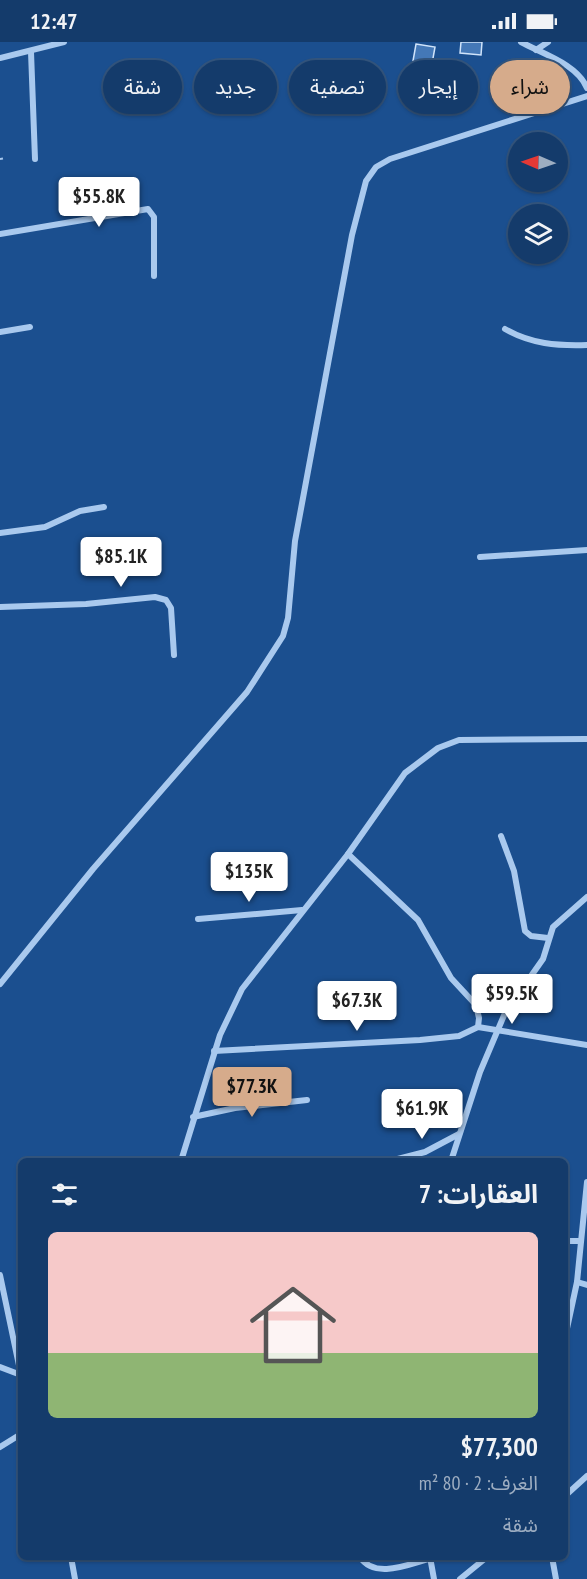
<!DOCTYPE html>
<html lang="ar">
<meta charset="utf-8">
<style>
:root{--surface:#143b6b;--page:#214673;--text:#f1f3f6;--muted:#9dadc1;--line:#33557e;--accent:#d6ab8b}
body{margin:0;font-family:"PT Sans Narrow","Noto Sans Arabic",sans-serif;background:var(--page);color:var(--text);direction:rtl;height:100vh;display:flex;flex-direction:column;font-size:22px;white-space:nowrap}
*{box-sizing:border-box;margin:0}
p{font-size:20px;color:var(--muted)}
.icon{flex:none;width:33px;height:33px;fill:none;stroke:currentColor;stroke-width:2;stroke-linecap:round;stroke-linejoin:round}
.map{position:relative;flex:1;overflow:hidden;direction:ltr}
.sheet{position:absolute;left:18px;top:1116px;width:550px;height:402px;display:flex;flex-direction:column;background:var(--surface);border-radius:9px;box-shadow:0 2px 4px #0004,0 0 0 2px var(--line);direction:rtl}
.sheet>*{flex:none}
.banner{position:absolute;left:18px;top:18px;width:552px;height:54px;direction:rtl;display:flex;gap:12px}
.needle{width:39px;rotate:272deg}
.buttons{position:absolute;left:508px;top:90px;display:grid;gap:12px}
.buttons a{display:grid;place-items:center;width:60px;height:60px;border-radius:50%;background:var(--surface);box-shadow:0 2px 4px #0004,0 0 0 2px var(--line);font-size:30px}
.price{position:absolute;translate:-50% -51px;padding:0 14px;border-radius:6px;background:#fff;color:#222;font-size:20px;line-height:39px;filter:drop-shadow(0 2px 3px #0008)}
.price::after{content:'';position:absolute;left:50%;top:36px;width:18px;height:14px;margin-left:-9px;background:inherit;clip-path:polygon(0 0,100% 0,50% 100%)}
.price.current{background:var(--accent);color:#111}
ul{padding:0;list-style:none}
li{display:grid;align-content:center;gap:12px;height:318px;padding:0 30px}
li span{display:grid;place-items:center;height:186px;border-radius:9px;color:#555}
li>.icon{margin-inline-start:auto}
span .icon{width:108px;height:108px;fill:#fffc;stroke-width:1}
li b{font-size:26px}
h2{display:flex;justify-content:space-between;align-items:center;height:72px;padding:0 30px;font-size:26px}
.chip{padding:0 21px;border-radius:27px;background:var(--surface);box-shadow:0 2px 4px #0004,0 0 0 2px var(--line);font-size:21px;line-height:54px}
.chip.current{background:var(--accent);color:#111}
.status{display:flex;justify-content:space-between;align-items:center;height:42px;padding:0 30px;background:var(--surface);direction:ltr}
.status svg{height:16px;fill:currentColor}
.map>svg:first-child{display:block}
.building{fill:#4478b7;stroke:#cfe3fa;stroke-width:1.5}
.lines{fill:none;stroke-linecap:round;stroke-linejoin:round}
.path{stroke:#a9c9ee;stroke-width:2;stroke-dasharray:3 4.5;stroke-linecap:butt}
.minor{stroke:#a9c9ee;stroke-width:6}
</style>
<div class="status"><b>12:47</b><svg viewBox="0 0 49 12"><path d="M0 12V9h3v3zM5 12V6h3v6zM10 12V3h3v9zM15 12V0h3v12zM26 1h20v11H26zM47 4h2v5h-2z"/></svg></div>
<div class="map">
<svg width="587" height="1537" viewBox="0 0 587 1537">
<rect width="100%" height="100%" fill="#1b4f8f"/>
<g class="building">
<polygon points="461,0 482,0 481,13 460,11"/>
<polygon points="416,2 435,5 432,22 413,19"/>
</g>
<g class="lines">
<polyline class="path" points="0,117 7,116"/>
<g class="minor">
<path d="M521 0C543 12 577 22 587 46"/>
<polyline points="536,8 548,0"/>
<polyline points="31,10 35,117"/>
<polyline points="0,16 64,0"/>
<polyline points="0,192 148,167 154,175 154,234"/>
<path d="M505 287C531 302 557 304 587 303"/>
<polyline points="0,290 30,285"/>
<polyline points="0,491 45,485 80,469 104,465"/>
<polyline points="480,515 587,508"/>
<polyline points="0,565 86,562 155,555 166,558 171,566 174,613"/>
<polyline points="501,794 514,829 525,889 531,894 548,896"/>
<polyline points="348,812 418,878 451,936 476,963 479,976 478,985"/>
<polyline points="198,877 302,868"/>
<polyline points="0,942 93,827 247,650 283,594 288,576 295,499 352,193 366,139 376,125 390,117 587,54"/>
<polyline points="214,1009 420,998 459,994 478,985 587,1003"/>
<polyline points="193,1075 235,1066 307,1058"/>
<polyline points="181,1119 220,993 242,947 348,812 405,731 438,706 459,698 587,697"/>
<polyline points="390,1119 425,1110 459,1092"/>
<polyline points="451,1119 480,1030 505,971 543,917 553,885 587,855"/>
<polyline points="566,1199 580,1199"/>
<polyline points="0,1233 21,1333"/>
<polyline points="577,1240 587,1243"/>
<polyline points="566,1291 577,1240 587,1140"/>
<polyline points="0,1325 21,1333"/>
<polyline points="0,1405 21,1392"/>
<polyline points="566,1453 587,1434"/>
<polyline points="71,1515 75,1537"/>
<path d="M360 1515C374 1537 407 1523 428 1517"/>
<polyline points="430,1515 434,1537"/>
<polyline points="552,1515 556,1537"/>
<polyline points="460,1537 487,1515"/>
</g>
</g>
</svg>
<div class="buttons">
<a><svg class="needle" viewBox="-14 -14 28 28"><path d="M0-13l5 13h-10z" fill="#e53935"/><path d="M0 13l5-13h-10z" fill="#9dadc1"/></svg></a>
<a><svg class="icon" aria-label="layers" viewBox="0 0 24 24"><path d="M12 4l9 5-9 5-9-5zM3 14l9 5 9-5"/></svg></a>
</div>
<b class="price" style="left:99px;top:186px">$55.8K</b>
<b class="price" style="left:121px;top:546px">$85.1K</b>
<b class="price" style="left:249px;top:861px">$135K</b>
<b class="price" style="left:512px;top:983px">$59.5K</b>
<b class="price" style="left:357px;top:990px">$67.3K</b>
<b class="price current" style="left:252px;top:1076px">$77.3K</b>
<b class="price" style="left:422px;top:1098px">$61.9K</b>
<div class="banner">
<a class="chip current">شراء</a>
<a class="chip">إيجار</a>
<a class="chip">تصفية</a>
<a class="chip">جديد</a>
<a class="chip">شقة</a>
</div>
<section class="sheet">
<h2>العقارات: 7<svg class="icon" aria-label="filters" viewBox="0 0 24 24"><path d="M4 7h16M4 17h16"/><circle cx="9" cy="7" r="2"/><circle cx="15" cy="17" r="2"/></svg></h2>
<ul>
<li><span style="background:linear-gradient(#f6c9c9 65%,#8fb573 0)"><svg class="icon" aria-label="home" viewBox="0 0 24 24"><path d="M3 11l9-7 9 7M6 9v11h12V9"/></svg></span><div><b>$77,300</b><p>الغرف: 2 · 80 m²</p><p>شقة</p></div></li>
</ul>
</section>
</div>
